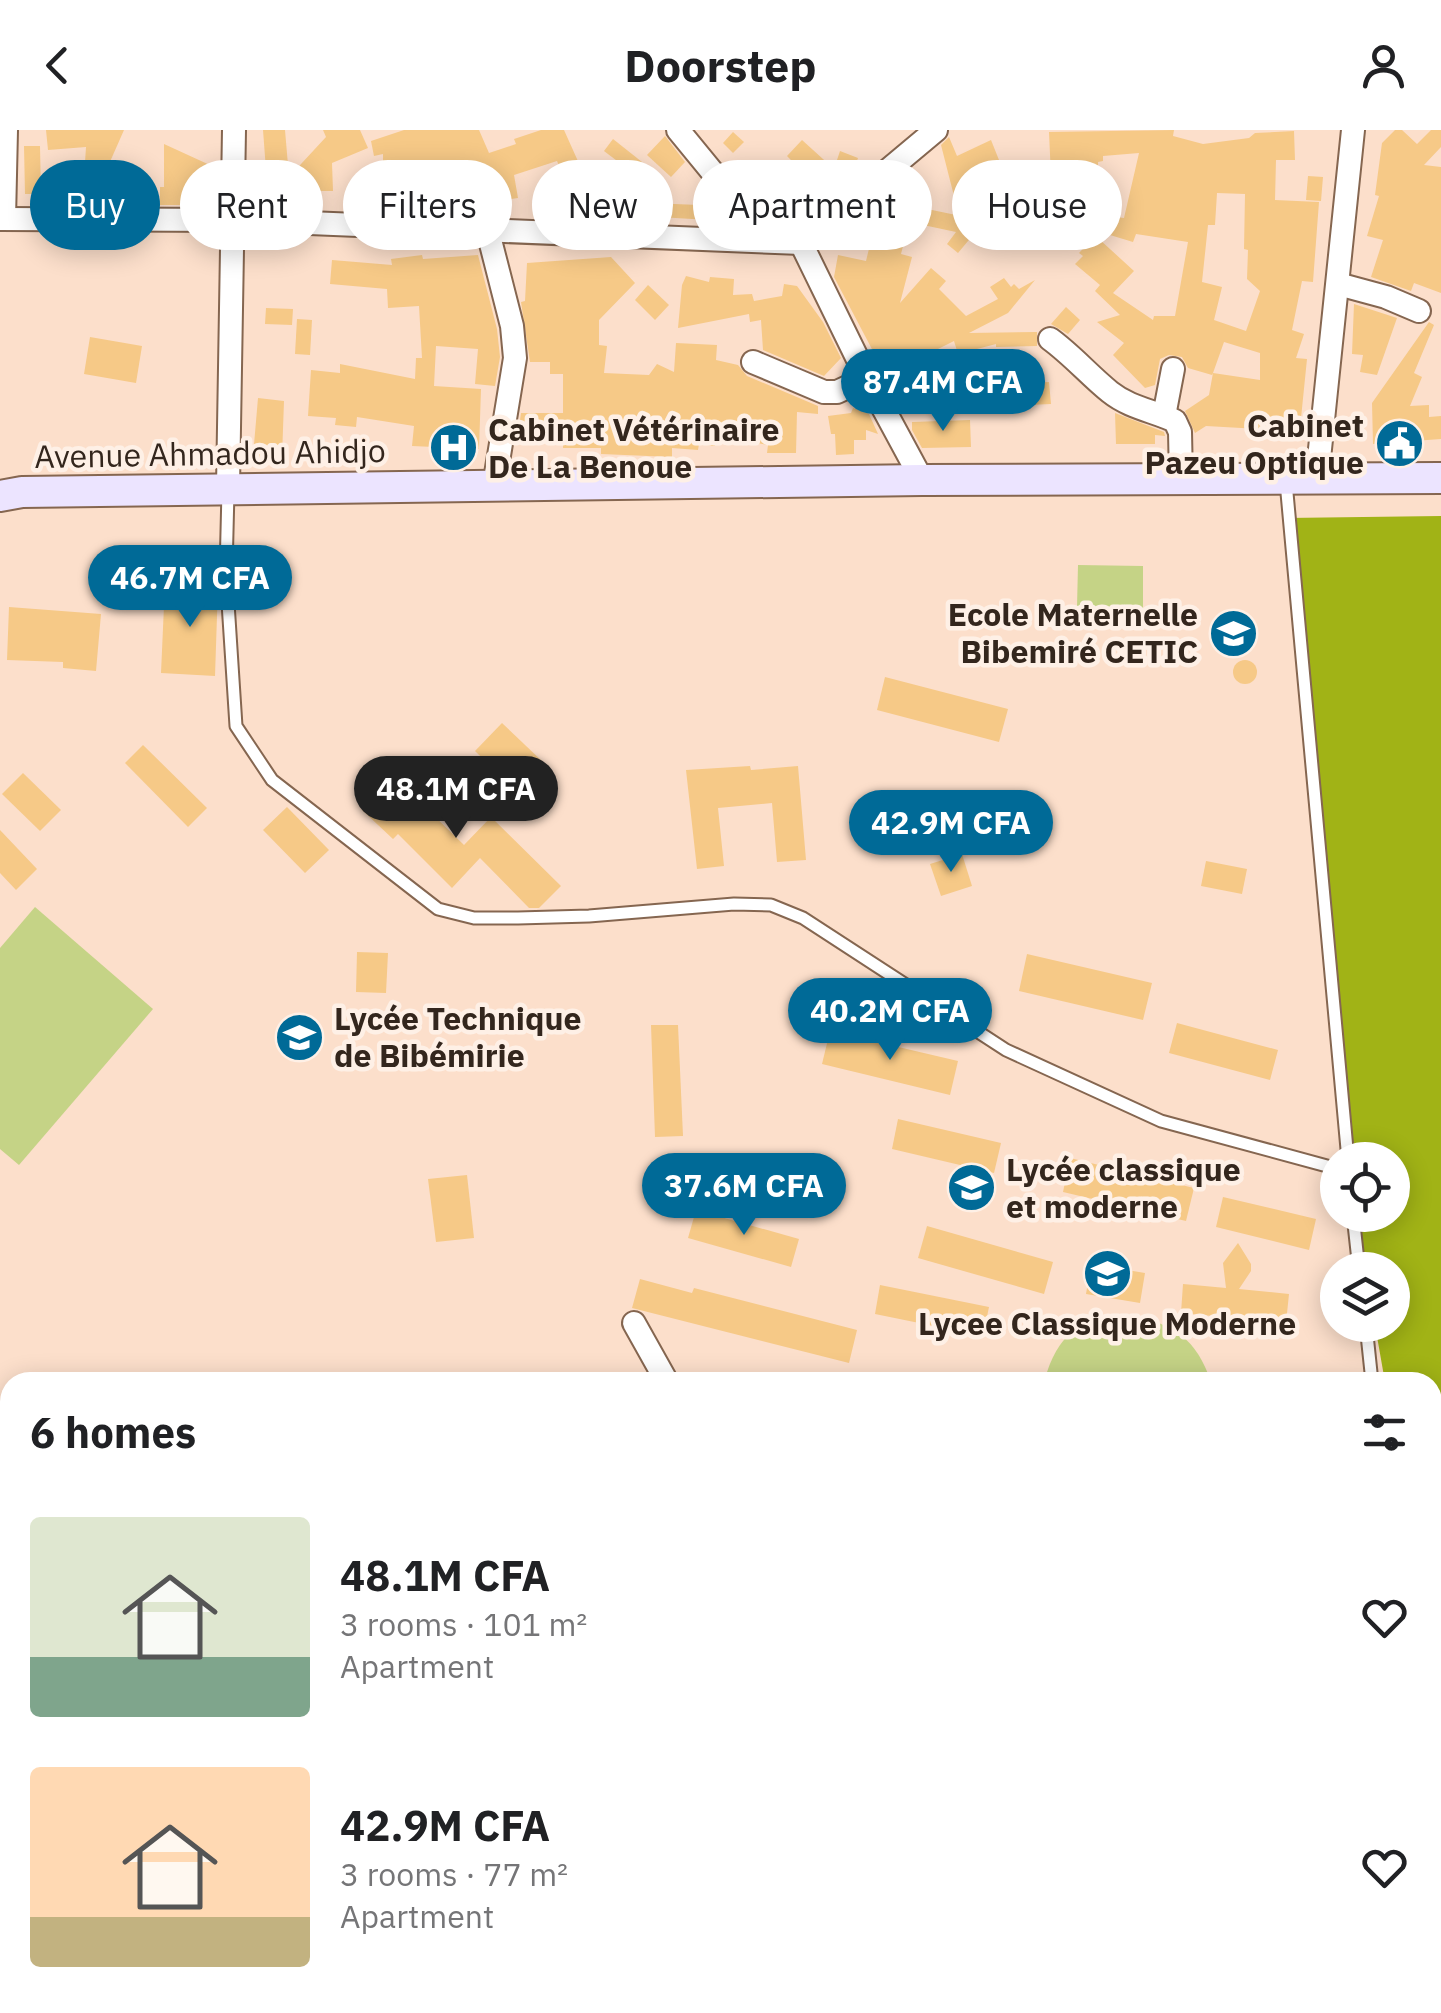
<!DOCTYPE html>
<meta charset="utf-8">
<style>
:root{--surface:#fff;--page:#f2f2f2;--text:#202124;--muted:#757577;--accent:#006a97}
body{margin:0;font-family:"IBM Plex Sans",sans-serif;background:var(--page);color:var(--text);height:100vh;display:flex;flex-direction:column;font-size:38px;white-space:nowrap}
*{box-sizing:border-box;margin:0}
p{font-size:32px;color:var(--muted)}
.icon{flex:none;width:55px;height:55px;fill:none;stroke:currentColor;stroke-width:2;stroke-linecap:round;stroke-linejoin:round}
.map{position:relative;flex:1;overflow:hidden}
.panel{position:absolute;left:0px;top:1242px;width:1442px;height:642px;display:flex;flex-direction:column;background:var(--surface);border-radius:30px 30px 0 0;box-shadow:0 5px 25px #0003}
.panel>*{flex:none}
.banner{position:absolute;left:30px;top:30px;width:1382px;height:90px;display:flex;gap:20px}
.fabs{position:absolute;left:1320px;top:1012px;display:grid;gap:20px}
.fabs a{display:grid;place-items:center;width:90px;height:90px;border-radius:50%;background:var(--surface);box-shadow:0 5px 25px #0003;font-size:50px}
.price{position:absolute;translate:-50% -85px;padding:0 22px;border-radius:35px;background:var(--accent);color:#fff;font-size:32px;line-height:65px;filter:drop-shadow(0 2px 5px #0008)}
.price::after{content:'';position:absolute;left:50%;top:60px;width:30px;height:22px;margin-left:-15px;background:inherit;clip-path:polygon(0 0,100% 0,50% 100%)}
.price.on{background:#222;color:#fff}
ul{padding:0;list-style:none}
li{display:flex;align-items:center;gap:30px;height:250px;padding:0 30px}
li span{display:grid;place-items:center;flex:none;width:280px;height:200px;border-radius:10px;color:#555}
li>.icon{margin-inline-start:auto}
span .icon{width:120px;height:120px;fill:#fffc;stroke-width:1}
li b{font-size:42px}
h2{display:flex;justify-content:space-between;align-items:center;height:120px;padding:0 30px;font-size:42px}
.tag{padding:0 35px;border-radius:45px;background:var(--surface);box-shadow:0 5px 25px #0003;font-size:35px;line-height:90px}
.tag.on{background:var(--accent);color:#fff}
header{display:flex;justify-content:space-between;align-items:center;height:130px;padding:0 30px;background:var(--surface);font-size:45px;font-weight:700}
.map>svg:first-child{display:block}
.green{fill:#c5d386}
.forest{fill:#a1b316}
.building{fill:#f6c987;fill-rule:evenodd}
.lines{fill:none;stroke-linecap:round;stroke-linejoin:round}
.service-casing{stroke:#856650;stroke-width:15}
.minor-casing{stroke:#856650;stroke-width:26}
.secondary-casing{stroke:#856650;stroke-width:34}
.service{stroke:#fff;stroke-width:11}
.minor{stroke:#fff;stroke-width:22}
.secondary{stroke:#ece4ff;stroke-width:30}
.labels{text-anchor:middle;stroke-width:9;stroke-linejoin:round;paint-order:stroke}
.poi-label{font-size:32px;font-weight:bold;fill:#33261d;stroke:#fef0e6;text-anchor:start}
.street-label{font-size:32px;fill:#33261d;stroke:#fef0e6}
</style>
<header><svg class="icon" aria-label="back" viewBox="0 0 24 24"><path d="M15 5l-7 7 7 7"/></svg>Doorstep<svg class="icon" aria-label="person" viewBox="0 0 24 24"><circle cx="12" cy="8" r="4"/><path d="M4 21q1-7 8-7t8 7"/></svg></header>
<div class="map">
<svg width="1441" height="1883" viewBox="0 0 1441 1883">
<rect width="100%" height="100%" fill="#fcdfcb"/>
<g class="green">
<polygon points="1078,435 1143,436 1143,478 1077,477"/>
<polygon points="35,777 153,879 19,1035 0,1019 0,818"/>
<path d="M1131 1184C1175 1196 1196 1208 1211 1252H1044C1057 1204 1081 1185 1131 1184Z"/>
<polygon points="1293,1245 1293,1252 1228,1252 1228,1247"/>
<polygon points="1441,1430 1441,1600 1433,1508 1432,1439"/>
</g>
<polygon class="forest" points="1441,386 1441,1377 1433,1387 1432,1252 1385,1252 1375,1195 1392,1195 1392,1140 1365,1140 1356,1085 1392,1085 1392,1030 1347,1030 1286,388"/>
<g class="building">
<polygon points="46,0 124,0 109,34 115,35 113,65 83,63 86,17 48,20"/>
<polygon points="263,0 285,0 289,47 326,7 323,0 360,0 368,18 332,33 333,61 301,61 301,71 287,71 287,63 263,63 266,40"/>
<polygon points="404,0 479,0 489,23 516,14 514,9 541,0 564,0 603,87 578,88 577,77 557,31 514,45 518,68 511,69 510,86 475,84 475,80 383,81 383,24 374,26 371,11"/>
<path d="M1174 0 1173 6 1203 14 1249 8 1255 3 1294 1 1295 30H1276L1275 70 1319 72 1313 152 1302 151 1292 200 1304 204 1296 228 1307 229 1300 298 1279 295 1280 304 1259 305V299L1206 296 1195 303 1185 281 1209 265 1213 243 1212 245 1188 238 1182 227 1169 225 1160 229 1155 255 1145 258 1113 225 1124 213 1097 192 1120 185 1095 161 1100 155 1075 134 1083 126 1079 123 1094 107 1055 99 1052 110 1025 103 1023 110 992 101 983 93 958 123 947 114 956 102 909 92 901 124 912 127 900 173 931 138 946 151 939 159 966 186 998 169 990 157 1004 148 1011 157 1014 154 1019 159 1035 150 1008 183 969 203 1037 202V216L996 217V214L958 224 954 211 906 235 894 261 834 147 838 125 866 131 879 78 932 80 980 90 954 66 941 15 949 7 957 26 991 10 999 30 991 34 1002 59 1051 47 1049 2ZM1139 23 1124 88 1099 85 1098 32 1103 31V26ZM1217 63 1245 64 1244 119 1248 120 1247 149 1260 161 1246 201 1214 190 1222 157 1202 152 1208 95H1215ZM1087 98 1133 112 1136 104 1188 112 1175 186H1154L1153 190 1113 163 1134 141ZM1224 212 1260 223V250L1213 243Z"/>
<polygon points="1395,0 1402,0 1417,14 1431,0 1441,0 1441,17 1424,35 1441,37 1441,163 1414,153 1411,161 1371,147 1383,110 1367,106 1379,66 1375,65 1382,13"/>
<polygon points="733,2 744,12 733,23 723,13"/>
<polygon points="665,6 685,32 671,47 647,25"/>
<polygon points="613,9 642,32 633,43 604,21"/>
<polygon points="802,10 834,39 840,21 858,28 853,42 826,73 804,82 777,52 796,35 787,26"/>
<polygon points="164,14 212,36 194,75 160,75 160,57 164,57"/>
<polygon points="24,16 40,16 41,64 25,64"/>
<polygon points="1308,46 1323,47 1321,71 1306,70"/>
<polygon points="626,72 723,76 726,91 625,85"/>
<polygon points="422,125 423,129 478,125 497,199 500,227 495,256 475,254 478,219 436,216 434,256 481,259 479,319 412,316 414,296 357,287 356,297 335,295 336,288 308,286 311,240 340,243 340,234 415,249 416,228 422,228 419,176 388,178 387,159 330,154 332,130 392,135 391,129"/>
<polygon points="611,127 635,153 599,190 599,215 607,216 604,243 649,245 657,234 674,242 676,213 717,215 716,230 738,235 747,246 818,276 818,284 797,282 796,323 767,323 768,315 716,306 715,316 699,314 698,320 672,318 672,327 601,324 601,318 563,318 563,314 517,311 521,283 563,283 563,244 550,244 550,232 530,232 521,172 525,171 527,133"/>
<polygon points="686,146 709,152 710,147 734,149 733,165 752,164 754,171 782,166 784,154 797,156 823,192 841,228 824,246 763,220 761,190 750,192 749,184 678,198 682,155"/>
<polygon points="648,155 669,175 655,190 635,170"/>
<polygon points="1354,174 1397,188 1377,245 1360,242 1363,225 1352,224"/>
<polygon points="1066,177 1080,190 1068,204 1051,194"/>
<polygon points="266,178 293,179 292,195 265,194"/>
<polygon points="297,189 312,190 310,225 295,224"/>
<polygon points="1429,192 1434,195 1414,243 1422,247 1410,276 1429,275 1429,287 1441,286 1441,309 1373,314 1372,273"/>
<polygon points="90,207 142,216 136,253 84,244"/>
<polygon points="1049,252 1051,274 1007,276 1006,254"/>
<polygon points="258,268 284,271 282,327 253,326"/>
<polygon points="853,278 869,284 878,304 866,300 866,310 854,310 854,324 836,325 835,304 831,304 828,286 851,283"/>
<polygon points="1115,283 1164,302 1165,306 1155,305 1155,314 1116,314"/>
<polygon points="970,290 971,317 922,318 912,300 912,292"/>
<polygon points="165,453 218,456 215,546 161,543"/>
<polygon points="9,477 101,484 96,541 63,538 63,532 7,530"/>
<polygon points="1233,491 1240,493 1244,502 1234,517 1221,504 1223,496"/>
<circle cx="1245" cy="542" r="12"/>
<polygon points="885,547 1008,579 999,612 877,580"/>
<polygon points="502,593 544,633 517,662 475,621"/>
<polygon points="143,615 207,678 188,697 125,633"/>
<polygon points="406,634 436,662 424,676 464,715 491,687 561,756 539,778 529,778 480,728 452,758 398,704 393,709 362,680"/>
<polygon points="750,636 751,640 798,636 806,730 777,732 772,673 718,678 724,736 697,739 686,640"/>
<polygon points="23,643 61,680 40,701 2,664"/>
<polygon points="287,677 329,720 305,743 263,700"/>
<polygon points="0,700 37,739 16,760 0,743"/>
<polygon points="962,724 972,756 941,766 930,734"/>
<polygon points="1206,731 1247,739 1242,764 1201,756"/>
<polygon points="357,822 388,823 386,863 356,862"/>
<polygon points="1027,824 1152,853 1143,890 1019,861"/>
<polygon points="1177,893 1278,920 1270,950 1169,923"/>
<polygon points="651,895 678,895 683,1006 655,1007"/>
<polygon points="830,901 958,931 950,965 822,934"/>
<polygon points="898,989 1001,1013 994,1043 892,1019"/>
<polygon points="1070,1028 1194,1058 1186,1091 1063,1062"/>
<polygon points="467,1045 474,1108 436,1112 428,1049"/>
<polygon points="1223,1067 1316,1089 1309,1120 1216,1097"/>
<polygon points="696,1080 799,1109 791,1137 688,1108"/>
<polygon points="927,1096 1053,1132 1044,1164 918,1128"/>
<polygon points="1238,1113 1251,1134 1251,1141 1239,1159 1289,1164 1286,1193 1181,1183 1183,1154 1226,1158 1223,1133"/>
<polygon points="1091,1134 1145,1143 1140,1173 1086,1164"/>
<polygon points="640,1149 692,1163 694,1158 857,1200 849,1233 632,1178"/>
<polygon points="880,1155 989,1177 983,1206 875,1184"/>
</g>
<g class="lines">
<defs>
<g id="service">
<polyline points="1286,352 1348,1030"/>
<polyline points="228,361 226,442 236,596 272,650 438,779 474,788 518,788 589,786 734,774 771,775 803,788 1006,920 1161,991 1338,1039"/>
<polyline points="1353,1085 1359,1140"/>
<polyline points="1366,1195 1372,1252"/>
</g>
<g id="minor">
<polyline points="678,0 728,61 801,113 867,248 922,350"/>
<polyline points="0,89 234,90 801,113 936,0"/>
<polyline points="4,89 6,0"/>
<polyline points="488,102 512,196 515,228 494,356"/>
<polyline points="1338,154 1386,167 1419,181"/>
<path d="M1050 209C1072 225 1089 245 1110 262 1130 278 1154 281 1175 291L1180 302 1181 349"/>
<polyline points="753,232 824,262 837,262 867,248"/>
<polyline points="1164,286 1173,239"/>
<polyline points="1317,348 1353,0"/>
<polyline points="228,357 234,0"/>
<polyline points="634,1193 667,1252"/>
<polyline points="1192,1875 1193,1883"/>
<polyline points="406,1883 406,1875"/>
</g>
<g id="secondary">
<polyline points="0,366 22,362 922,350 1441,348"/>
<polyline points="1432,1742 1441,1741"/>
<polyline points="0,1818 10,1818"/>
</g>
</defs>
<use href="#service" class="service-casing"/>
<use href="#minor" class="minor-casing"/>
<use href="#secondary" class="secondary-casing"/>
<use href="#service" class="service"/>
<use href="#minor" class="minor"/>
<use href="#secondary" class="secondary"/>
</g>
<defs>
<symbol id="civic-disc" viewBox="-11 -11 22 22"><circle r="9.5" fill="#006a97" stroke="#fef0e6"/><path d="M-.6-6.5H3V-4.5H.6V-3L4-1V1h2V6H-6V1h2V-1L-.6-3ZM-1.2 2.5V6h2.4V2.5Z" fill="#fff"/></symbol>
<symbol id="hospital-disc" viewBox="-11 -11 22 22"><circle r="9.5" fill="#006a97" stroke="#fef0e6"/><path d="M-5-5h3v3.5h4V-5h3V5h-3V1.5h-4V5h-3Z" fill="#fff"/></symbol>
<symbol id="school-disc" viewBox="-11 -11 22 22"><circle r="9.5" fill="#006a97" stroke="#fef0e6"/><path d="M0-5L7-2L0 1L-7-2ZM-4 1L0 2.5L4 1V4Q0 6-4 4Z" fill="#fff"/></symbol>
</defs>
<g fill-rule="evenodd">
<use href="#civic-disc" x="1372" y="286" width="55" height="55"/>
<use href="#hospital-disc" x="426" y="290" width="55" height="55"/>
<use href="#school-disc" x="1206" y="476" width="55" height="55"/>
<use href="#school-disc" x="272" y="880" width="55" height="55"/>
<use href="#school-disc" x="944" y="1030" width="55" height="55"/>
<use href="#school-disc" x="1080" y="1116" width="55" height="55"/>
</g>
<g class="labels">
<g class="poi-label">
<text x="1364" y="307" text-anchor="end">Cabinet<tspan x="1364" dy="37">Pazeu Optique</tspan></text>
<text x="488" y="311">Cabinet Vétérinaire<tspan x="488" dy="37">De La Benoue</tspan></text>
<text x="1198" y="496" text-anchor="end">Ecole Maternelle<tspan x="1198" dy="37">Bibemiré CETIC</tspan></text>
<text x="334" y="900">Lycée Technique<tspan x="334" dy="37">de Bibémirie</tspan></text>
<text x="1006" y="1051">Lycée classique<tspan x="1006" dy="37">et moderne</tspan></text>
<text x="1107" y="1205" text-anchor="middle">Lycee Classique Moderne</text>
</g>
<g class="street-label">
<text transform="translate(210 324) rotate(-1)" y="11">Avenue Ahmadou Ahidjo</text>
</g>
</g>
</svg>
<div class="fabs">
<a><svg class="icon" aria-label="locate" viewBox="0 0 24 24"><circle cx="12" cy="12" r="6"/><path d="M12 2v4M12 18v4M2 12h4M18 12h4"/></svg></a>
<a><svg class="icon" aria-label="layers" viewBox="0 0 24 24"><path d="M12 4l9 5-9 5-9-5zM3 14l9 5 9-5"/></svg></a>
</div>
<b class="price" style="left:943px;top:304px">87.4M CFA</b>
<b class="price" style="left:190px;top:500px">46.7M CFA</b>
<b class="price on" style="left:456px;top:711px">48.1M CFA</b>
<b class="price" style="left:951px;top:745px">42.9M CFA</b>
<b class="price" style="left:890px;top:933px">40.2M CFA</b>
<b class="price" style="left:744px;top:1108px">37.6M CFA</b>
<div class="banner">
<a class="tag on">Buy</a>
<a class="tag">Rent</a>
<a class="tag">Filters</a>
<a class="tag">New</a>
<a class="tag">Apartment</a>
<a class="tag">House</a>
</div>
<section class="panel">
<h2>6 homes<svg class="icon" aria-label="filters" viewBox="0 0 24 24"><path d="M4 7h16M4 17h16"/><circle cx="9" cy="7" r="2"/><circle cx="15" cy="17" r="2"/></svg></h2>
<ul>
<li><span style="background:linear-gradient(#dfe7d0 70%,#7fa58c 0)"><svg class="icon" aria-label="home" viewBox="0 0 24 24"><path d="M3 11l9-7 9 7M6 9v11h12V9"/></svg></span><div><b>48.1M CFA</b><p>3 rooms · 101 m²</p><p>Apartment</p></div><svg class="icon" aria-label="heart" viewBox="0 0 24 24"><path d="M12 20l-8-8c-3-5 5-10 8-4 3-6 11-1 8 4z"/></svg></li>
<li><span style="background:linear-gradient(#ffd9b3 75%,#c2b280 0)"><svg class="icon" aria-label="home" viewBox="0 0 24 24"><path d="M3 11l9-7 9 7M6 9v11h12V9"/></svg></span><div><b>42.9M CFA</b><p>3 rooms · 77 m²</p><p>Apartment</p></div><svg class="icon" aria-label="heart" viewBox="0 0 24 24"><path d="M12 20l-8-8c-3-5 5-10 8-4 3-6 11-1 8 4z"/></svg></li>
</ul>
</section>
</div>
